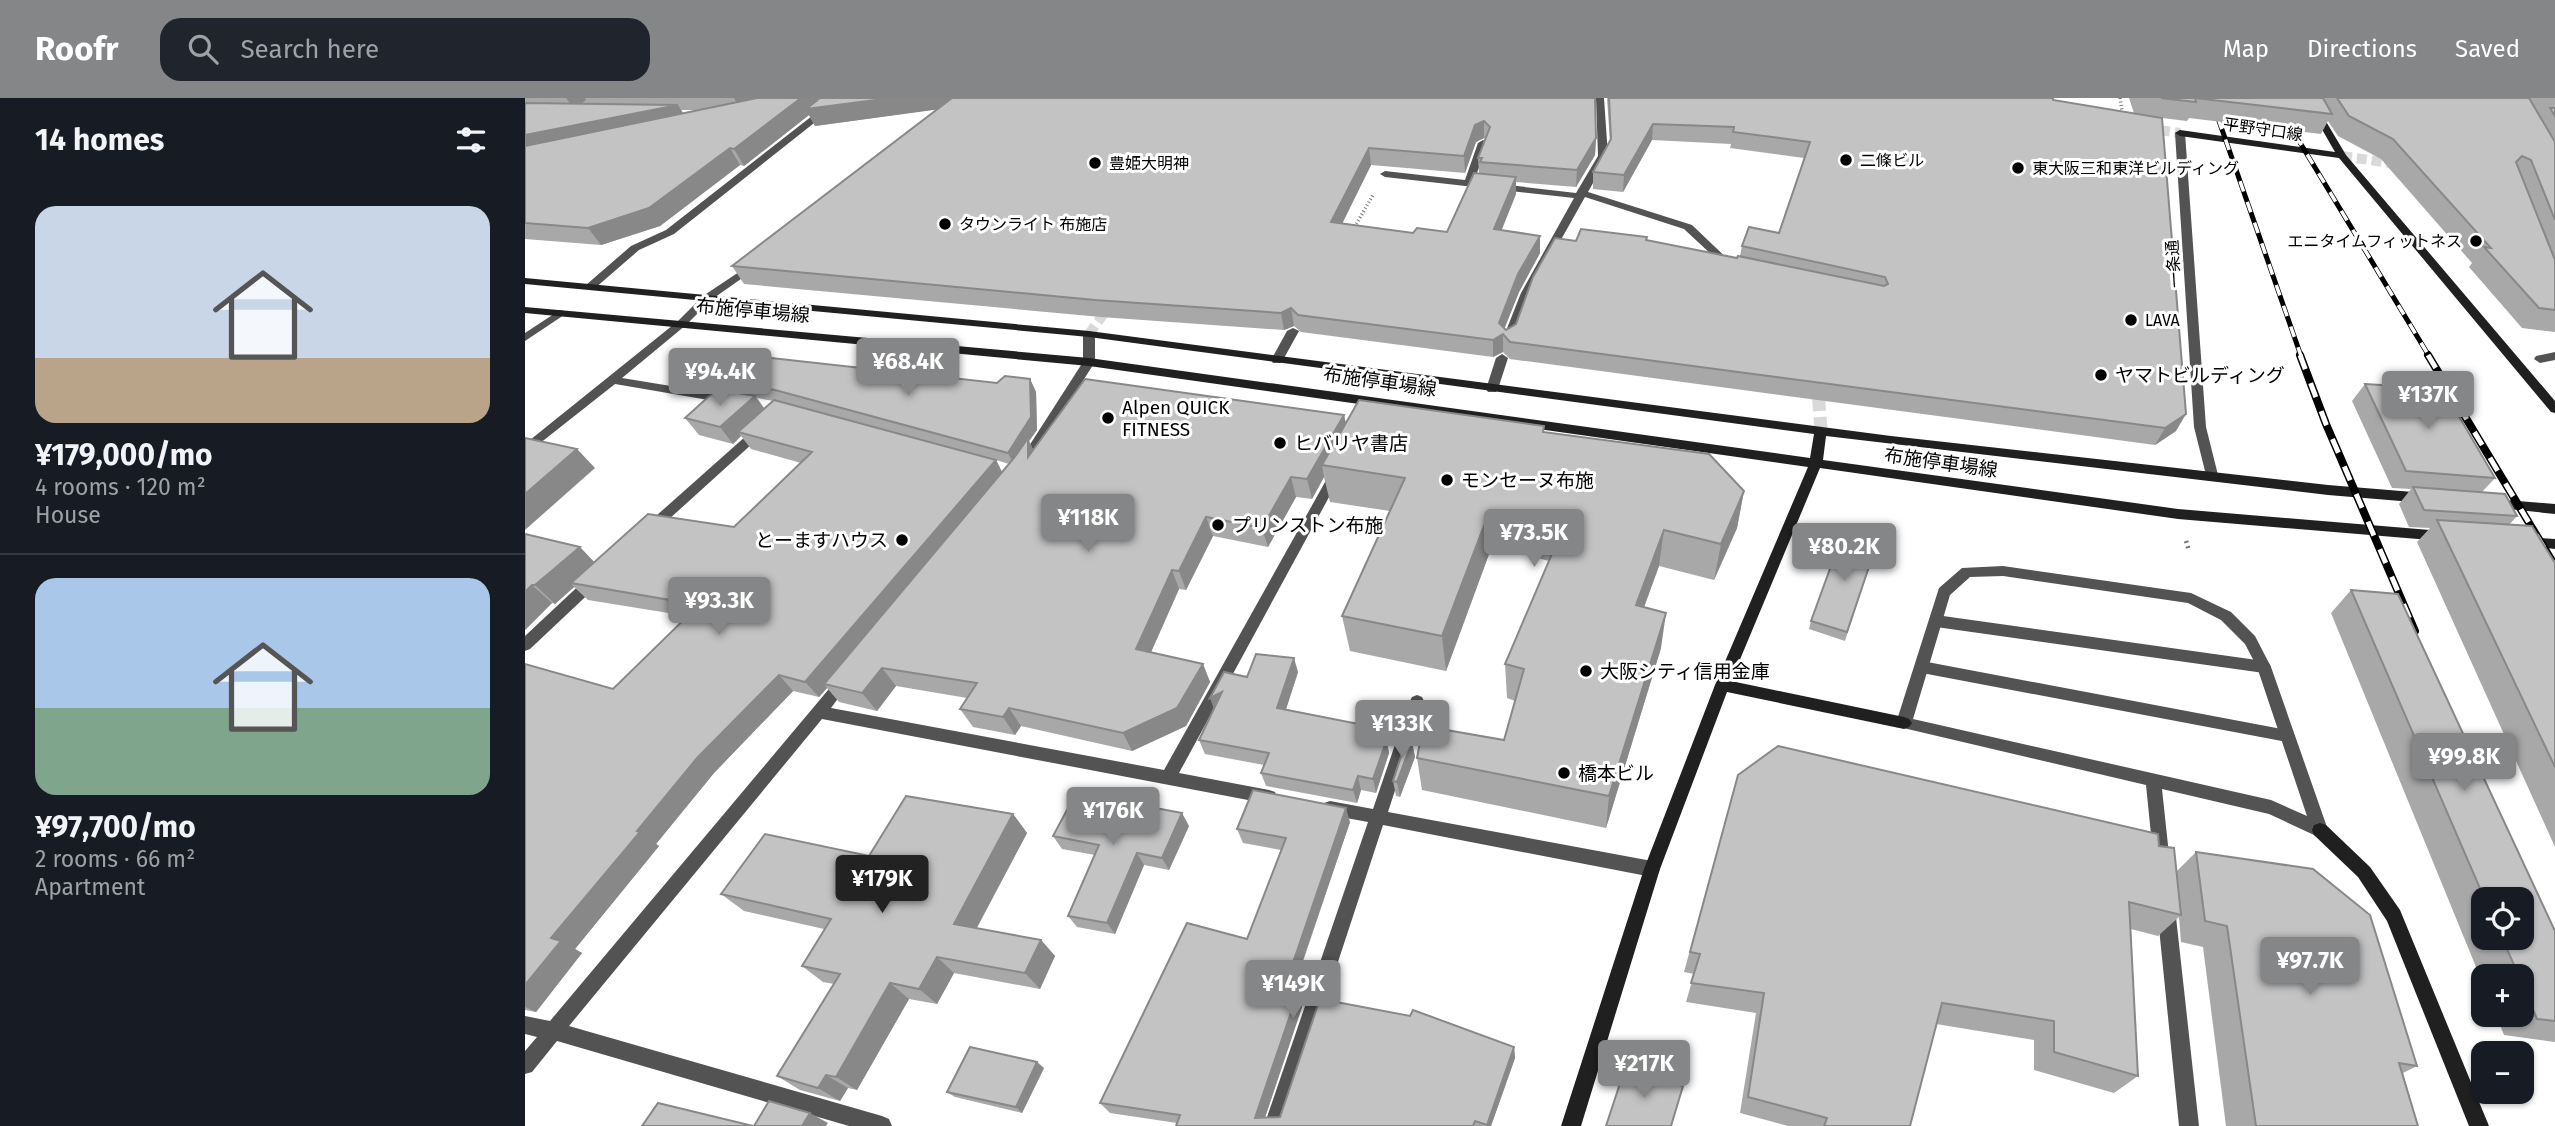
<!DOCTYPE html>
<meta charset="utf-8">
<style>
:root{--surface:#171b24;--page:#20242c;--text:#f1f3f6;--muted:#9ea1a6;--line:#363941;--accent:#858687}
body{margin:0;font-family:"Fira Sans","Noto Sans JP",sans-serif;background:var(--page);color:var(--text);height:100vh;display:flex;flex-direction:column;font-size:26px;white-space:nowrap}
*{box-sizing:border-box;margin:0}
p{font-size:23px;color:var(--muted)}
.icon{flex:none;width:38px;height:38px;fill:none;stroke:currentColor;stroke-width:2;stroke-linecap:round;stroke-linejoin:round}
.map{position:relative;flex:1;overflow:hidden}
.sheet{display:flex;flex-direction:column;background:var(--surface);width:525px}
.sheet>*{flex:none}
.tools{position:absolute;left:1946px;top:789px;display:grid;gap:14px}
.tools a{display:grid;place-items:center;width:63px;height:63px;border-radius:14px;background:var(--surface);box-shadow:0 2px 5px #0004;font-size:35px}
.price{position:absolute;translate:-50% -60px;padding:0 16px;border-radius:7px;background:var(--accent);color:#fff;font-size:23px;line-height:46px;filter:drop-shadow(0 2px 4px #0008)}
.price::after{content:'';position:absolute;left:50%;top:42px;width:21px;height:16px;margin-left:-10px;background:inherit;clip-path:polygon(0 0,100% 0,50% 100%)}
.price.on{background:#222;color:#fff}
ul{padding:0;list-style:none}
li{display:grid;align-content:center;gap:14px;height:371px;padding:0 35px}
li+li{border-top:2px solid var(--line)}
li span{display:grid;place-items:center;height:217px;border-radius:21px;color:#555}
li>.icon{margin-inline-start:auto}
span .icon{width:126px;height:126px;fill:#fffc;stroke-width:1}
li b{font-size:30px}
h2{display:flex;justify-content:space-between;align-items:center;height:84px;padding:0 35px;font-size:30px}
header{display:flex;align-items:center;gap:42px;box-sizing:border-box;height:98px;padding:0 35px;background:var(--accent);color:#fff}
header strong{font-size:33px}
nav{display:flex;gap:38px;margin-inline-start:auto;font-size:24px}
.search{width:490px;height:63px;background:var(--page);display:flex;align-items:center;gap:18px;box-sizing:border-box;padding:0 24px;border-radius:21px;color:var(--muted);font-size:26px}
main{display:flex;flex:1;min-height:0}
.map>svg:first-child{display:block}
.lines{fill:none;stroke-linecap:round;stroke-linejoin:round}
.street-tunnel-far1{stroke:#d9d9d9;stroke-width:10;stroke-dasharray:10 5;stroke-linecap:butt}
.street-tunnel{stroke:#d9d9d9;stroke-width:13;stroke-dasharray:13 6;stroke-linecap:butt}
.secondary-tunnel{stroke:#d9d9d9;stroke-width:10;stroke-dasharray:10 5;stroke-linecap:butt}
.path-far1{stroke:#757575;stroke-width:3.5;stroke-dasharray:1 2.5;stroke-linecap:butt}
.path{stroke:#757575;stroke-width:4.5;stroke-dasharray:2 3.5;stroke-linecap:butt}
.lane{fill:#535353;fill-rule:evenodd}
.street{fill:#535353;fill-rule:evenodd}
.secondary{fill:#202020;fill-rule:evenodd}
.rail-far1-casing{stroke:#000;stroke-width:5}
.rail-casing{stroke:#000;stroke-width:8}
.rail-far1{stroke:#fff;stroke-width:3.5;stroke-dasharray:11;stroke-linecap:butt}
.rail{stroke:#fff;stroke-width:5;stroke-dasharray:15;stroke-linecap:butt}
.wall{fill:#a8a8a8;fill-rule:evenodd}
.shaded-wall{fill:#888}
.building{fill:#c3c3c3;stroke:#888;stroke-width:2}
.poi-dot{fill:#000;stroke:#fff;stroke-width:2.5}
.labels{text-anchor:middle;stroke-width:6;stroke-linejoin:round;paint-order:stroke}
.far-street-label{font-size:16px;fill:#000;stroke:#fff}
.far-poi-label{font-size:16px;fill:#000;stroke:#fff;text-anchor:start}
.street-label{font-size:19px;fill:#000;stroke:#fff}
.poi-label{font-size:19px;fill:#000;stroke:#fff;text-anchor:start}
</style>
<header>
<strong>Roofr</strong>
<div class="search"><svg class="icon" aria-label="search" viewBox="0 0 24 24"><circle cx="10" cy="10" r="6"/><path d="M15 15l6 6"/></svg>Search here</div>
<nav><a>Map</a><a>Directions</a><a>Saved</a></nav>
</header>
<main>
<section class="sheet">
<h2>14 homes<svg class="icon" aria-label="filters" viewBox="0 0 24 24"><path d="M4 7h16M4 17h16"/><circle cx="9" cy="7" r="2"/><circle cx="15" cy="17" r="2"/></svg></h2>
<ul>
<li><span style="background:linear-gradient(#c9d6e8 70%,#b9a48a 0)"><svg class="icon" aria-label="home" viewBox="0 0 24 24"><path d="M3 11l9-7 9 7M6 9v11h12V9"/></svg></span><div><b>¥179,000/mo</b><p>4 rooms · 120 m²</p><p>House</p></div></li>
<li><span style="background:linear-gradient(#a9c7e8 60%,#7fa58c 0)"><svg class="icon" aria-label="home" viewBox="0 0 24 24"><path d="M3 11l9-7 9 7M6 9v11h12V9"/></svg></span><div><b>¥97,700/mo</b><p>2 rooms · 66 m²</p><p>Apartment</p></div></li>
</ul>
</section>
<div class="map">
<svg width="2030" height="1028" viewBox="0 0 2030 1028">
<rect width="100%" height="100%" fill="#fff"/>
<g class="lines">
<polyline class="street-tunnel-far1" points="564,236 586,206"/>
<polyline class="street-tunnel" points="1296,332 1293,293 1298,285"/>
<g class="secondary-tunnel">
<polyline points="1620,30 1655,35"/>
<polyline points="1817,58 1878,67"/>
</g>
<g class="path-far1">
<polyline points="1595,0 1598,19"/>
<polyline points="828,132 848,97"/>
</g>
<polyline class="path" points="1661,443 1664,453"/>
<g class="lane">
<polygon points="1411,517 1739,563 1744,565 1746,569 1744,573 1739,575 1411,529 1406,527 1404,523 1406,519"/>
<polygon points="1397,563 1762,632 1767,633 1770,638 1767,643 1762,644 1397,575 1392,573 1390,569 1392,565"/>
</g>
<g class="street">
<polygon points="300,0 308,0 303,14 149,136 114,152 69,191 61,191 61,187 106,148 141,132 296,11"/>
<polygon points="1071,0 1079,0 1083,58 1063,94 1167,127 1210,168 1209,170 1201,170 1159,131 1060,99 1006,195 989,243 983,247 979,245 977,243 996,195 1049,100 860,79 855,76 860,73 940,82 953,45 958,42 963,45 949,83 1051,95 1073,58"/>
<polygon points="1655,32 1660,35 1681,329 1693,377 1687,381 1681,377 1669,329 1650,35"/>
<polygon points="229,164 234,167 233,169 186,202 161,227 97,280 201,297 207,301 205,304 201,305 90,286 0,357 0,346 153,223 178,198"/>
<polygon points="35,212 39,213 39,217 0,243 0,235"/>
<polygon points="768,230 774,233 758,262 756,265 748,265 746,262 762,233"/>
<polygon points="564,233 570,236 570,264 503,368 495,368 493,365 495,362 558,264 558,236"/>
<polygon points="2030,254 2030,262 2015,265 2009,261 2011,258"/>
<polygon points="977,256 983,260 973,291 971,294 963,294 961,291 971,260"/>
<polygon points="234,329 240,333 238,336 132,432 122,432 120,429 122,426 230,330"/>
<polygon points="810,373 816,377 654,675 744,692 750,694 752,699 750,704 744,706 297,621 44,928 357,1018 364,1021 367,1028 324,1028 32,943 7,974 0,976 0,953 12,939 0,936 0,918 25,923 314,579 319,577 324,579 326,583 306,610 639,672 804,377"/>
<path d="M1478 468 1666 495 1706 514 1730 538 1746 569 1803 732 1801 737 1795 739 1789 737 1744 716 1637 691 1645 766 1643 771 1637 774 1631 771 1629 766 1621 687 1374 629 1371 625 1414 490 1437 470ZM1478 478 1663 505 1696 522 1720 546 1732 569 1782 718 1746 702 1388 621 1425 497 1445 479Z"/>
<polygon points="68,478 75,483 73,487 5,551 0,553 0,538 63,479"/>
<polygon points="892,597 897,599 899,603 863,714 1127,763 1133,766 1135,771 1133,776 1127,779 858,727 759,1028 739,1028 843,724 805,717 799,715 797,710 799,705 805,703 848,711 885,603 887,599"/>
<polygon points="1641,802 1647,804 1650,810 1674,1028 1654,1028 1632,810 1635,804"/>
</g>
<g class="secondary">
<polygon points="1779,0 1787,0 1821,57 2030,303 2030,315 2026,314 1814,60 1655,38 1650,35 1655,32 1810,54"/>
<polygon points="0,180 564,233 1366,338 1803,387 1900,395 1906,400 1900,405 1803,397 1301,338 1298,362 1653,411 1917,433 1924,438 1917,443 1653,421 1295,370 1206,583 1379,619 1384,621 1387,625 1384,629 1379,631 1202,594 1135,771 1056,1028 1036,1028 1119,771 1190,587 1283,369 564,268 0,215 0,209 564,260 1285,360 1289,336 564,239 0,186"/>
<polygon points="1969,401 2030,406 2030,416 1964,409 1963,406"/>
<polygon points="2000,439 2030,441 2030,451 1995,447 1993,444"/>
<polygon points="1795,725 1801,727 1845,769 1875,812 1964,1028 1944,1028 1862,823 1833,779 1789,737 1787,732 1789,727"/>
</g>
<defs>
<g id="rail-far1">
<polyline points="1686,0 1776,258"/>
<polyline points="1748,0 1904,258"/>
</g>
<g id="rail">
<polyline points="1775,257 1801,326 1890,533"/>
<polyline points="1903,257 2030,468"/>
</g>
</defs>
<use href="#rail-far1" class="rail-far1-casing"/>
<use href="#rail" class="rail-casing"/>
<use href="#rail-far1" class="rail-far1"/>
<use href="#rail" class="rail"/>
</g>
<g class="wall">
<path d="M0 0H293V1L1070 0 1071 40 1070 57 1051 89 991 84V96L976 132 1015 155 994 194 979 230 981 232 991 226 1051 143 1122 142 1212 160 1215 158 1217 148 1254 135 1279 60 1205 50 1206 46 1127 42 1098 94 1068 91V74L1085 44 1082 0H1528V2L1609 15 1604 0H2030V234L1997 230 1944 169 1947 165 1856 61 1813 38 1803 23 1796 36 1664 20 1662 23 1637 20 1651 333 1630 347 985 261 978 254 968 259 776 234 769 228 759 232 576 219 219 186 207 168 413 11 290 28 284 17 219 68 215 67 135 128 76 147 0 141ZM156 12H174L158 15ZM959 40 960 41 953 60 954 75 922 134 888 135 817 126 846 67 940 75 951 44Z"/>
<path d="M505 281 511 294 512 332 504 343 508 352 819 317 821 325 1019 328V334L1219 393 1212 430 1189 482 1134 468 1119 509 1136 550 1081 730 897 692 892 660 979 642 990 603 982 600 980 566 1024 463 967 448 921 573 825 553 817 518 865 413 805 404 799 379 787 401 771 399 743 449 688 438 661 492 654 491 626 554 678 566 685 584 661 628 607 653 496 628 490 637 448 629 435 611 442 600 371 588 352 613 314 604 302 590 294 599 268 593 189 675 131 746 134 748 50 851 57 855 11 914 0 912V566L88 591 162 518 63 502 49 489 30 506 27 505 0 532V436L69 464 209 429 276 365 226 351 216 338 208 346 174 337 160 320 215 295 208 285H472ZM232 300 249 303 240 311ZM471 362 484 366 477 374Z"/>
<polygon points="1840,286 1970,380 1957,394 1992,418 1984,427 2030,465 2030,749 1892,444 1905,430 1884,429 1874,406 1886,391 1867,390 1827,303"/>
<polygon points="1352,445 1320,543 1284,531 1286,523"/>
<path d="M1826 492 2030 833V944L1979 937 1971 917H1997V878H1958V886L1806 515ZM1958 802H1997V840H1958Z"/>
<polygon points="773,574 761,611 859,631 864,655 851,695 836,692 832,705 741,688 736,675 739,667 680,656 674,642 689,610 722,579"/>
<polygon points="887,644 890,659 875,699 871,698 868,683"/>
<polygon points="1213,677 1634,748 1651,774 1671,754 1892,968 1878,975 1893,1028 1701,1028 1678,849 1656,844 1654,819 1633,838 1606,831 1613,978 1589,995 1509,972 1509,942 1411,926 1385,1028 1263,1028 1215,1015 1231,915 1161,904 1169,876 1159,874"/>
<polygon points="488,716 502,735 452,830 516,842 530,858 515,891 429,875 412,906 384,901 332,992 323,990 315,1003 275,992 252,978 309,886 298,884 277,868 299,831 219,813 196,796 344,758"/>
<polygon points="825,724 767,896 777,909 740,1020 755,1019 989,949 990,960 966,1028 651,1028 652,1025 585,1015 575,1005 722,841 756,752 718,745 712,731"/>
<polygon points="664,728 644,772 619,767 590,836 552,829 543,818 570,757 537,751 528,738"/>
<polygon points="519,970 497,1015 430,999 422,994"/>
</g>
<g class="shaded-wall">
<polygon points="41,0 60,0 61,2 49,11"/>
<polygon points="209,0 293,0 295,5 366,0 436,0 423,10 290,28 284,17 219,68 209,51 216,12"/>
<polygon points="153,7 163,23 0,56 0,37"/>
<polygon points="959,23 959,40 951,44 940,75 939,58 950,27"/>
<polygon points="1128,26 1127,42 1098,94 1099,77"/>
<polygon points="1071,40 1070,57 1051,89 1052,72"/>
<polygon points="205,50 215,67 135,128 76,147 63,130"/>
<polygon points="844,50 846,67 809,142 806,124"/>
<polygon points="991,79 991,96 970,149 969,131"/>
<polygon points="1015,138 1015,155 994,194 977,237 978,236 978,254 968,259 968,242 974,225 993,176"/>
<polygon points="766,210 769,228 759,232 756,215"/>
<polygon points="505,281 511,294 512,332 504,343 512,360 489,367 483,355"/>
<polygon points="230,298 242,315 213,334 216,338 208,346 195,329"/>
<polygon points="1661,316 1651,333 1630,347 1640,330"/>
<polygon points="819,317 823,337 797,367 799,379 787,401 782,381"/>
<polygon points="52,351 70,370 0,432 0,396"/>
<polygon points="471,362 479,378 299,586 302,590 294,599 280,584"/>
<polygon points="766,379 771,399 743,449 737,430"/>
<polygon points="1219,393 1212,430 1189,482 1196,446"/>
<polygon points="965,412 967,448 921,573 917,538"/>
<polygon points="681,419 688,438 661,492 654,473"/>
<polygon points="1139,432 1134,468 1107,542 1111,507"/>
<polygon points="55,449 73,468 46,485 49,489 30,506 10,487"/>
<polygon points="647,472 654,491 619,570 611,551"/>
<polygon points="7,487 27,505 0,532 0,494"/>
<polygon points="1141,515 1136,550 1081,730 1084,698"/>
<polygon points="769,560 773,574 757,624 752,610"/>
<polygon points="678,566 685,584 661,628 607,653 598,635"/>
<polygon points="357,570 371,588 352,613 337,595"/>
<polygon points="254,577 268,593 189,675 131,746 134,748 50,851 57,855 11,914 0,909 0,887 26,840 112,733 172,660"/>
<polygon points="697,594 690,614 685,600"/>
<polygon points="484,610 496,628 490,637 478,619"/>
<polygon points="859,631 864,655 851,695 848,681 856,640"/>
<polygon points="887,644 890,659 875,699 872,684"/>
<polygon points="833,678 836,692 832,705 828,692"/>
<polygon points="821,710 825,724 763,906 758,894"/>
<polygon points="657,715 664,728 644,772 637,760"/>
<polygon points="488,716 502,735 445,842 429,826"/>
<polygon points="612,755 619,767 590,836 582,825"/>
<polygon points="516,842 530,858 515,891 500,875"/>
<polygon points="412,859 429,875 412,906 394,891"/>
<polygon points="365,885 384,901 332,992 311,979"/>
<polygon points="772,897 777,909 737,1028 730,1020"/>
<polygon points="989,949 990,960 966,1028 962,1028"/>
<polygon points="512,964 519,970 497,1015 491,1009"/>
<polygon points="301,977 323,990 315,1003 293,990"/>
<polygon points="285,1015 303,1025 301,1028 277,1028"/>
</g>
<g class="building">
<polygon points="232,0 276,0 209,51 205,50 124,110 63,130 0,125 0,48"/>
<polygon points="295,0 366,0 281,11"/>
<polygon points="427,0 1070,0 1071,40 1052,72 955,64 957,60 953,60 965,29 959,23 950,27 939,58 844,50 806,124 888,135 892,130 922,134 949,75 991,79 969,131 1015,138 993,176 974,225 981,232 991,226 1008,179 1030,140 1051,143 1056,131 1122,139 1121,142 1212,160 1213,158 1359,188 1363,186 1360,179 1217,148 1224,129 1254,135 1285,44 1208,34 1209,29 1128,26 1099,77 1068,74 1086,41 1084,0 1528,0 1528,2 1637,20 1661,316 1640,330 985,244 978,236 968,242 773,217 766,210 756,215 570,202 207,168"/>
<polygon points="1636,0 1798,0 1807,16 1670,0 1671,4"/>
<polygon points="1812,0 2004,0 2030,44 2030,122 2006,62 1997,58 1991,64 2030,162 2030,212 2014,210 1959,149 1966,150 1868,41 1824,18"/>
<polygon points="0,5 153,7 0,37"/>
<polygon points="2025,10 2030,10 2030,18"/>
<polygon points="237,259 472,285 480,278 505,281 506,319 483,355 250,292 208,285"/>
<polygon points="560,281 819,317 782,381 766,379 737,430 681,419 654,473 647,472 611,551 678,566 652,610 598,635 484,610 478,619 435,611 452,585 357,570 337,595 299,586 489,360 503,340 503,359"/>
<polygon points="1840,286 1918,291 1970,380 1881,373"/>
<polygon points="192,291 230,298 195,329 160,320"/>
<polygon points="249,302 471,362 280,584 254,577 172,660 112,733 115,734 26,840 36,843 0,887 0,566 88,591 174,507 46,485 123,416 209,429 287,354 213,334"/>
<polygon points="834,302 1019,328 1018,334 1184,356 1219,393 1196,446 1139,432 1111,507 1141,515 1084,698 892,660 898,628 979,642 999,571 980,566 1038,430 965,412 917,538 817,518 880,380 797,367"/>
<polygon points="0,340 52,351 0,396"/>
<polygon points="1888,389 1980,396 1992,418 1899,412"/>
<polygon points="1912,422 2007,428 2030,465 2030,669"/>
<polygon points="1318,435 1352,445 1322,534 1286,523"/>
<polygon points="0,436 55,449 10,487 7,487 0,494"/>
<polygon points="1826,492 1873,496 2030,833 2030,923 2012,921 1997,885 1997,878 1994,878 1977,840 1997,840 1997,802 1960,802"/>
<polygon points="731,556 769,560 752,610 859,631 856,640 862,641 848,681 833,678 828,692 736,675 744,655 674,642 697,594 685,600 699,574 722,579"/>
<polygon points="881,643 887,644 872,684 868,683"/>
<polygon points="1253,648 1633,736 1634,748 1649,750 1656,817 1604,804 1613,978 1529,954 1529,923 1417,905 1385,1028 1299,1028 1302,1020 1223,999 1239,895 1166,885 1175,856 1165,854 1213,677"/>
<polygon points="728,692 821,710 758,894 772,897 730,1020 755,1019 795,901 885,918 888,912 989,949 962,1027 950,1023 948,1028 651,1028 655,1017 575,1005 662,825 722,841 761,740 712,731"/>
<polygon points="551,695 657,715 637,760 612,755 582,825 543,818 574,747 528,738"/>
<polygon points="381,698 488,716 429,826 516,842 500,875 412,859 394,891 365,885 311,979 301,977 293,990 252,978 315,876 277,868 306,821 196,796 240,736 344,758"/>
<polygon points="1671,754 1788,771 1845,817 1892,968 1874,965 1893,1028 1731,1028 1702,828 1680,823"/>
<polygon points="445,949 512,964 491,1009 422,994"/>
<polygon points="1101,967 1158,988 1146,1028 1081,1028"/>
<polygon points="244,1003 285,1015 277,1028 229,1028"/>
<polygon points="133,1005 228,1028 117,1028"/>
</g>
<g class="poi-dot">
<circle cx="1321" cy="62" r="7"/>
<circle cx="570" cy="65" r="7"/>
<circle cx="1493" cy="70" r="7"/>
<circle cx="420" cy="126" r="7"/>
<circle cx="1951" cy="143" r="7"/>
<circle cx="1606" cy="222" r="7"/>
<circle cx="1576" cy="277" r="7"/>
<circle cx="583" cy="320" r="7"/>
<circle cx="755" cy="345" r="7"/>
<circle cx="922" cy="382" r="7"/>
<circle cx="693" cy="427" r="7"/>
<circle cx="377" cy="442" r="7"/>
<circle cx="1061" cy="573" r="7"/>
<circle cx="1039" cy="675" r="7"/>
</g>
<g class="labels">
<g class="far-street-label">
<text transform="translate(1738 31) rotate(8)" y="6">平野守口線</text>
<text transform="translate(1648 166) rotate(-94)" y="6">一条通</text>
</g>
<g class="far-poi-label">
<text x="1335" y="68">二條ビル</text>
<text x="584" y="71">豊姫大明神</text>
<text x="1507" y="76">東大阪三和東洋ビルディング</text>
<text x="434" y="132">タウンライト 布施店</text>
<text x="1937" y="149" text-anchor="end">エニタイムフィットネス</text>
<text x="1620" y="228">LAVA</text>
</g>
<g class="street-label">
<text transform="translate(228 212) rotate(5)" y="7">布施停車場線</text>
<text transform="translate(855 283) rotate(8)" y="7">布施停車場線</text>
<text transform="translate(1416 364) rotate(8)" y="7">布施停車場線</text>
</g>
<g class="poi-label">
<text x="1590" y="284">ヤマトビルディング</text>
<text x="597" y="316">Alpen QUICK<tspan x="597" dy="22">FITNESS</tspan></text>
<text x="769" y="352">ヒバリヤ書店</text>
<text x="936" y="389">モンセーヌ布施</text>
<text x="707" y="434">プリンストン布施</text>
<text x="363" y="449" text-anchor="end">とーますハウス</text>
<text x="1075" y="580">大阪シティ信用金庫</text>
<text x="1053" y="682">橋本ビル</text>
</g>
</g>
</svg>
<div class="tools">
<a><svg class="icon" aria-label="locate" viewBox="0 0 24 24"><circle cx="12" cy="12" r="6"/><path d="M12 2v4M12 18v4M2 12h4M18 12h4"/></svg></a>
<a>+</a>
<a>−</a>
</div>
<b class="price" style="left:383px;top:300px">¥68.4K</b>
<b class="price" style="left:195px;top:310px">¥94.4K</b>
<b class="price" style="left:1903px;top:333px">¥137K</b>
<b class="price" style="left:563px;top:456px">¥118K</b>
<b class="price" style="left:1009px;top:471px">¥73.5K</b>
<b class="price" style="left:1319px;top:485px">¥80.2K</b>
<b class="price" style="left:194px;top:539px">¥93.3K</b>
<b class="price" style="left:877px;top:662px">¥133K</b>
<b class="price" style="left:1939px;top:695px">¥99.8K</b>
<b class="price" style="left:588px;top:749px">¥176K</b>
<b class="price on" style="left:357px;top:817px">¥179K</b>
<b class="price" style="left:1785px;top:899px">¥97.7K</b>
<b class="price" style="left:768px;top:922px">¥149K</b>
<b class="price" style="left:1119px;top:1002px">¥217K</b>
</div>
</main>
